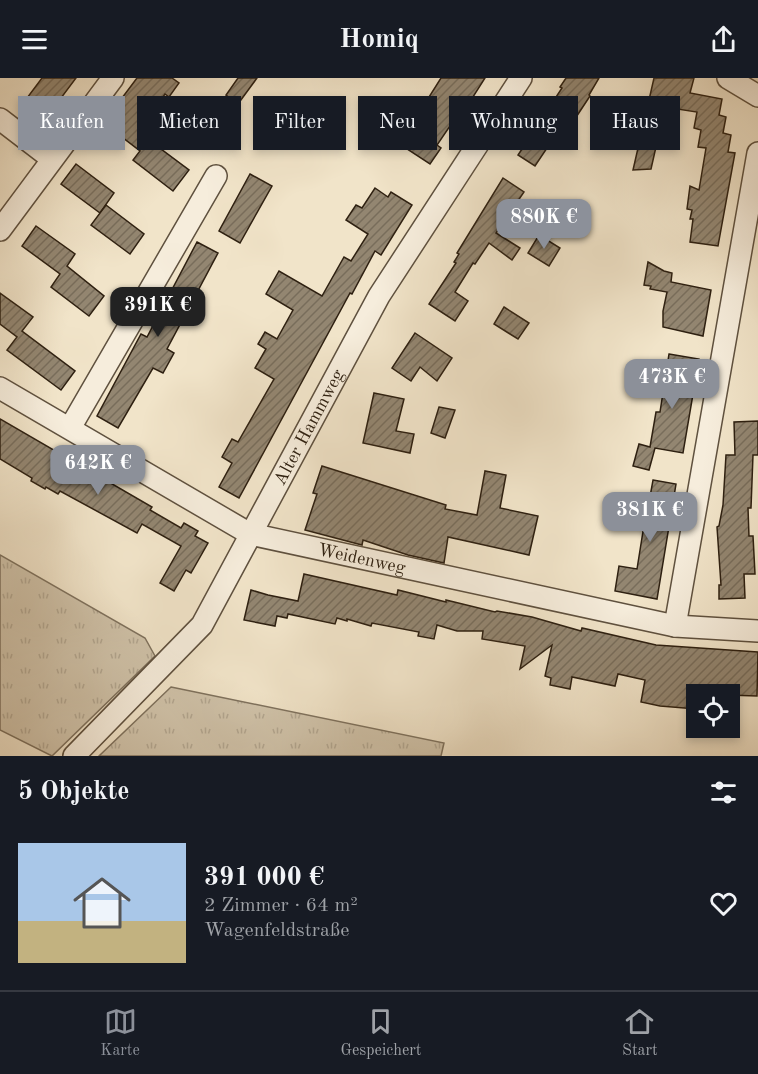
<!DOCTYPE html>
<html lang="de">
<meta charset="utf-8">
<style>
:root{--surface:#171b24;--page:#20242c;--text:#f1f3f6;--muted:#9ea1a6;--line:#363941;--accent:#8c9099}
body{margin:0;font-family:"Old Standard TT",serif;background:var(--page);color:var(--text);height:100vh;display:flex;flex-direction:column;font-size:22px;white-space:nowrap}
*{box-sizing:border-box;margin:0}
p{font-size:20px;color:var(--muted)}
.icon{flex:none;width:33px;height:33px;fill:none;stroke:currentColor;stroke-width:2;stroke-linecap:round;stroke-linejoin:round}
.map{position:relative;height:678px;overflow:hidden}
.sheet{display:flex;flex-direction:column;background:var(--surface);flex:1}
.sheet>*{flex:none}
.hud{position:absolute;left:18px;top:18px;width:723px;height:54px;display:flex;gap:12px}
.tools{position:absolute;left:686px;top:606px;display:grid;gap:12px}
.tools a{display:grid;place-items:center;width:54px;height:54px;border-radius:0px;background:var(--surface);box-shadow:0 3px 9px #0003;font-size:30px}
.price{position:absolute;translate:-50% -51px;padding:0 14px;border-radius:12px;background:var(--accent);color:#fff;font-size:20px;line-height:39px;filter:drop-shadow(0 2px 3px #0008)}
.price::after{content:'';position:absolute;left:50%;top:36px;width:18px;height:14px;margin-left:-9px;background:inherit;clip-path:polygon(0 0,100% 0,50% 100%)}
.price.active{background:#222;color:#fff}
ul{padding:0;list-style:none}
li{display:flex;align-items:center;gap:18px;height:150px;padding:0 18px}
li+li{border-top:2px solid var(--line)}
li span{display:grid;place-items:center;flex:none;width:168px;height:120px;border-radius:0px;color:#555}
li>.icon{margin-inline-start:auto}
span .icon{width:72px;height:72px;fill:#fffc;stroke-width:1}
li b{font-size:26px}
h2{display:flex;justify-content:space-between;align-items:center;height:72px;padding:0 18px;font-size:26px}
.tag{padding:0 21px;border-radius:0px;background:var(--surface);box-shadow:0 3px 9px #0003;font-size:21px;line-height:54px}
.tag.active{background:var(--accent);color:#fff}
header{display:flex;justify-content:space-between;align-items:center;height:78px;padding:0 18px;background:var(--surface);font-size:27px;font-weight:700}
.menu{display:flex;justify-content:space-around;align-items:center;height:84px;border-top:2px solid var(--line);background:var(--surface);font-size:16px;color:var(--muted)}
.menu a{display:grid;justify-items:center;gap:3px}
.menu .active{color:var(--accent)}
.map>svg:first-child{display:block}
.grass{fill:url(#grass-tufts);stroke:#7f725e;stroke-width:1.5}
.building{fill:url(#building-hatch);stroke:#2e2011;stroke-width:1.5}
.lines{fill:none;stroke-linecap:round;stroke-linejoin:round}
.minor-casing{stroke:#5f513f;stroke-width:24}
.minor{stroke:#f6eddc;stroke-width:21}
.labels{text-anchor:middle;stroke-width:4.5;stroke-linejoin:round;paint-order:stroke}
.street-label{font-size:18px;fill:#2e2011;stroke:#f6eddc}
</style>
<header><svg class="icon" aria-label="menu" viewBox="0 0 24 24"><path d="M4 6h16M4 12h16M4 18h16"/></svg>Homiq<svg class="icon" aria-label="share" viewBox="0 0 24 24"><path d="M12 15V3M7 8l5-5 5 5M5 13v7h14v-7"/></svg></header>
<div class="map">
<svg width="758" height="678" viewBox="0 0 758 678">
<defs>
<pattern id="grass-tufts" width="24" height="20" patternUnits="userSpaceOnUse" patternTransform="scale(1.5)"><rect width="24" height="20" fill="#d0c3aa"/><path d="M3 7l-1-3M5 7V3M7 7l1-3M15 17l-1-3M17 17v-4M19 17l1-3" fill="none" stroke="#b3a791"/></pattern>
<pattern id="building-hatch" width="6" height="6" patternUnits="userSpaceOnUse" patternTransform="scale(1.5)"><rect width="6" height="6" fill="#938671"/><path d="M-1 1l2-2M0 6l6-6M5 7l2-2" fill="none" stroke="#786d5b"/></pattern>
</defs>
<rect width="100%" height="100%" fill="#f1e4c9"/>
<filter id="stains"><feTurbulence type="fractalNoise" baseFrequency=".00333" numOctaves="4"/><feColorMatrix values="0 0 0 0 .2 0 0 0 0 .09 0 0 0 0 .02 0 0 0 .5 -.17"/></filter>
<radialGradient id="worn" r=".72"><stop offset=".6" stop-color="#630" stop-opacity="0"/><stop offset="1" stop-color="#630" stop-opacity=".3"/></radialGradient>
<g class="grass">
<polygon points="0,477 145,560 155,578 52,678 0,652"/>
<polygon points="171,609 444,665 441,678 99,678"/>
</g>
<g class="building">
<polygon points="42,0 76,0 43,44 21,28"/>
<polygon points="137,0 172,0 179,5 169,19 165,16 146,43 157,51 149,62 189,92 173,113 133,82 140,73 101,43 117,22 119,24"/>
<polygon points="238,0 257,0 238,26 226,17"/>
<polygon points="441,0 485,0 457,44 454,42 437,67 441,70 430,86 407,71 410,68 402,63 410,51 395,42 405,27 419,35"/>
<polygon points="566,0 599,0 589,17 590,18 561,62 557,60 552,68 549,67 535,88 518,77 562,10 560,9"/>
<polygon points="654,0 694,0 690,15 722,21 719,37 726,39 723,55 731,57 728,74 735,75 718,168 690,164 693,141 690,141 692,132 687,131 690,108 699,112 706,70 698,69 701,52 694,50 697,34 665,29 651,91 633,92"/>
<polygon points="76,86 114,115 100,135 61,106"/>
<polygon points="250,96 272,108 240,165 219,153"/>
<polygon points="503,100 524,114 496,155 520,170 512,182 489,165 475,186 473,185 455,214 468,223 455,243 429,226 456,185 454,184 459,176 457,175"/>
<polygon points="375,110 388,119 391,114 412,127 381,177 375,173 352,216 350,215 239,420 219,409 232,385 222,379 232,361 238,364 274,301 255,290 266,271 258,266 265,254 277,261 293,232 266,216 279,193 322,218 344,179 351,183 368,156 346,142 356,127 362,130"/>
<polygon points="106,127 144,156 130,176 91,147"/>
<polygon points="36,148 75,176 67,188 104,218 89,238 51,209 60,196 22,168"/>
<polygon points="539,157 560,170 549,188 528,175"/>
<polygon points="197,164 218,175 167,271 174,275 163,295 153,290 118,350 97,338 141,256 147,259"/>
<polygon points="648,184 664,193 672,195 671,204 711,212 703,258 663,249 663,233 667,214 650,211 651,208 644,207"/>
<polygon points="0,215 33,239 22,253 75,293 61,312 7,272 17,259 0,246"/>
<polygon points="504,229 529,245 518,261 494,246"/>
<polygon points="415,255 452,280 437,303 420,289 411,303 392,290"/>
<polygon points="669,276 699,281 683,375 655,370 649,392 633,388 639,366 650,369 656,334 660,334"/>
<polygon points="374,315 404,321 396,353 414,356 410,375 363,365"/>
<polygon points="439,329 455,332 445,360 431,355"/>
<polygon points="0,341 152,429 150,432 181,450 184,445 198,453 195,458 208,465 191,495 186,492 174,513 160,505 181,468 142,446 137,455 60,413 58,416 46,409 45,411 31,403 32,400 0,381"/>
<polygon points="758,343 758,377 753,377 751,430 748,430 749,458 753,458 755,496 744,496 745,520 719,521 719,507 721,507 717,449 719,448 723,427 726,377 735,377 734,344"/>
<polygon points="322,388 446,427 445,431 477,437 485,393 506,397 500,430 538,438 529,477 448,459 444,485 408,477 363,462 362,467 305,452 317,416 313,415"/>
<polygon points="653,402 676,406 657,521 615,513 619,488 637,491 644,447 630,444 633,427 648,430"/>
<polygon points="304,496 397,517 398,512 446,524 446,522 495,534 497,533 532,539 581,553 582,550 656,567 758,574 757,618 696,616 696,631 660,628 641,624 645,602 618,596 615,608 572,599 570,611 550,607 551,600 545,598 552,567 520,591 525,568 482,561 483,553 457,553 437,547 434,561 418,558 419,554 372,545 371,548 347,541 347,543 337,540 335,546 288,536 287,540 277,538 275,548 244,542 251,512 268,517 298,523"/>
</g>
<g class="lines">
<defs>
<g id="minor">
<polyline points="728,0 758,18"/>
<polyline points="0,41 52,81"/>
<polyline points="0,152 113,0"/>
<path id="s1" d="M0 310 250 456 675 548 758 553"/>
<polyline points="70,350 216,98"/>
<polyline points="675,548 758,75"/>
<path id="s2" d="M74 678 202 547 379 218 521 0"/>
</g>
</defs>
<use href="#minor" class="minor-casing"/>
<use href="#minor" class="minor"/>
</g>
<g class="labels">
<g class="street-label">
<text dy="6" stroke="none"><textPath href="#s2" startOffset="408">Alter Hammweg</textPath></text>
<text dy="6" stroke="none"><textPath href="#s1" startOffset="404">Weidenweg</textPath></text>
</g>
</g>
<rect width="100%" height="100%" filter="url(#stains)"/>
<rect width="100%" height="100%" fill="url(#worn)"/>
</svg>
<div class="tools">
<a><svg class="icon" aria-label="locate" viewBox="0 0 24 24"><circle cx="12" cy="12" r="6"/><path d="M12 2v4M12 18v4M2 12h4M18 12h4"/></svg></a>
</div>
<b class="price" style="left:544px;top:172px">880K €</b>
<b class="price active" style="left:158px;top:260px">391K €</b>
<b class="price" style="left:672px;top:332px">473K €</b>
<b class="price" style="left:98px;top:418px">642K €</b>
<b class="price" style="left:650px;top:465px">381K €</b>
<div class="hud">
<a class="tag active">Kaufen</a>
<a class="tag">Mieten</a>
<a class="tag">Filter</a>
<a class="tag">Neu</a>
<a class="tag">Wohnung</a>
<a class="tag">Haus</a>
</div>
</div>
<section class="sheet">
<h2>5 Objekte<svg class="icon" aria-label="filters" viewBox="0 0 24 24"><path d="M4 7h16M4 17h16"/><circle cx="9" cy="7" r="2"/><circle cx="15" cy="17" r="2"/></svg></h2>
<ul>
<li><span style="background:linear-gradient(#a9c7e8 65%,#c2b280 0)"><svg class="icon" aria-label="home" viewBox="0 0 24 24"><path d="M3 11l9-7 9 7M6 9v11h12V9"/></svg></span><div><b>391 000 €</b><p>2 Zimmer · 64 m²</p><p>Wagenfeldstraße</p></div><svg class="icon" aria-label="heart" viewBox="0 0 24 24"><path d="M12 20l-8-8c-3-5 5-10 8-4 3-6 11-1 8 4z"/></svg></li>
</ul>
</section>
<nav class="menu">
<a class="active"><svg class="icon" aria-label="map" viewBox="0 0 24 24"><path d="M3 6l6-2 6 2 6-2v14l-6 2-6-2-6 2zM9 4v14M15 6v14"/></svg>Karte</a>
<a><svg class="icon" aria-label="saved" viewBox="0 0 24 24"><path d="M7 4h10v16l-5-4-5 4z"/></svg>Gespeichert</a>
<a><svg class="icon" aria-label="home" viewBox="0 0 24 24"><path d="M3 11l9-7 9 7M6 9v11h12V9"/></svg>Start</a>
</nav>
